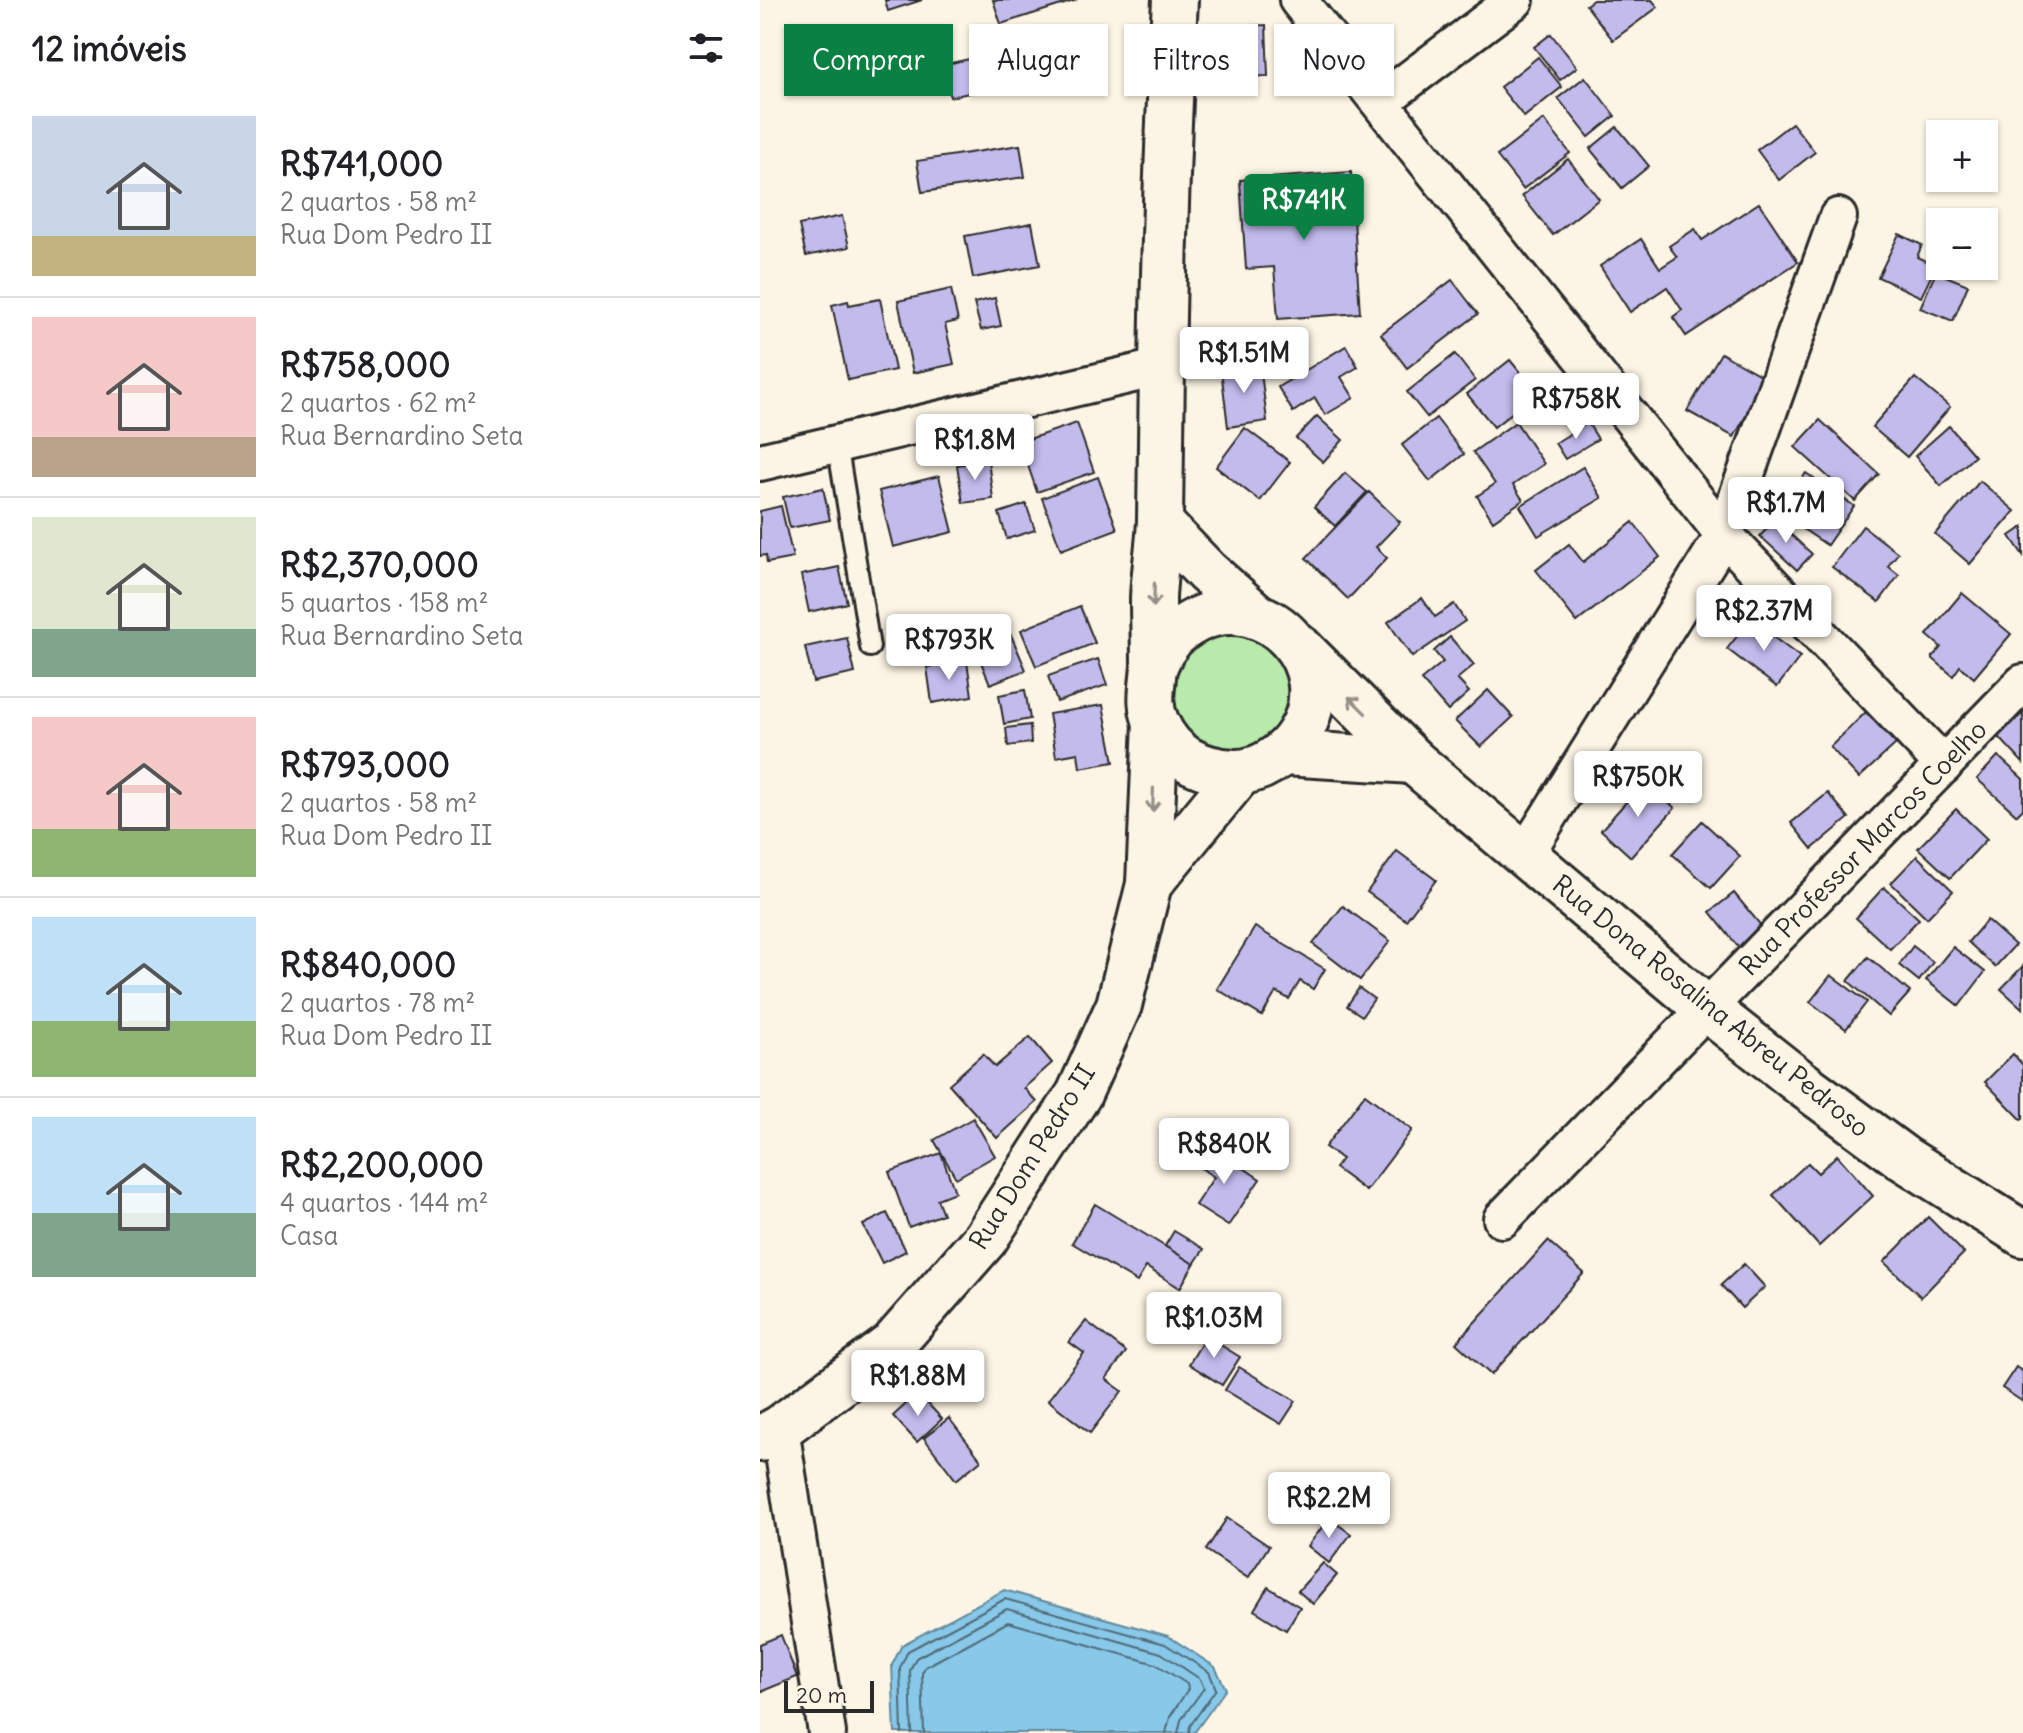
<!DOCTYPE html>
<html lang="pt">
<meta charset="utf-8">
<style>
:root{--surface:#fff;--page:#f6f6f6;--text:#202124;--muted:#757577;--line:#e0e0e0;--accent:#0b8043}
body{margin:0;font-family:Delius,sans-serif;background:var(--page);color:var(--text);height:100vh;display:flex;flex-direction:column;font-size:30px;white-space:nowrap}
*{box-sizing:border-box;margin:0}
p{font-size:26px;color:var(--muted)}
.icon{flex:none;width:44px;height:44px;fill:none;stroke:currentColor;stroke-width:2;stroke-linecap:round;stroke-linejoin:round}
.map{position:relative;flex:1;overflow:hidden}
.drawer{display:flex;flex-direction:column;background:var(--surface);width:760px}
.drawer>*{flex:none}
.top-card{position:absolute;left:24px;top:24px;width:760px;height:72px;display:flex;gap:16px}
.tools{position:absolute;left:1166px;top:120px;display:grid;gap:16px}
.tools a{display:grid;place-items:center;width:72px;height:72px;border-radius:0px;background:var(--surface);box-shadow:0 2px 6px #0004;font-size:40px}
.scale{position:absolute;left:24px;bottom:20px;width:90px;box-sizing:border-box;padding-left:8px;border:4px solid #2b2b2b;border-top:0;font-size:22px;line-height:28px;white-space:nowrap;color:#2b2b2b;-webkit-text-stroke:6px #fcf5e5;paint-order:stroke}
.price{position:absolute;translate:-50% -68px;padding:0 18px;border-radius:8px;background:#fff;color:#222;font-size:26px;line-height:52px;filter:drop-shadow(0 2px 4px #0008)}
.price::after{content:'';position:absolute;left:50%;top:48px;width:24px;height:18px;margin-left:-12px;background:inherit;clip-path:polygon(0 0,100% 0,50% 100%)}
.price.selected{background:var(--accent);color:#fff}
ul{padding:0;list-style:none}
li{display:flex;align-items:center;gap:24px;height:200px;padding:0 32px}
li+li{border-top:2px solid var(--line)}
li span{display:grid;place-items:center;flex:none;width:224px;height:160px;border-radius:0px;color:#555}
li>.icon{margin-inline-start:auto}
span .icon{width:96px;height:96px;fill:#fffc;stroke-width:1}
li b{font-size:34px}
h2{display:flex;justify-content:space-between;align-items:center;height:96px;padding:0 32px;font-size:34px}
.tag{padding:0 28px;border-radius:0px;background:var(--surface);box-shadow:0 2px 6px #0004;font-size:28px;line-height:72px}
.tag.selected{background:var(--accent);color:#fff}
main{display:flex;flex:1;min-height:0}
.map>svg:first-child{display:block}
.green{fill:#b7eaab;stroke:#718a6b;stroke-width:2}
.water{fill:#88c8e9;stroke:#63899d;stroke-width:2}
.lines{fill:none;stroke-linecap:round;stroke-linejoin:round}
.shore{stroke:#506a77;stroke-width:2}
.building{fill:#c4bbed;stroke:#2b2b2b;stroke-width:2}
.lane-casing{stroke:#2b2b2b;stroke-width:24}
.street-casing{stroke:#2b2b2b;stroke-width:42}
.secondary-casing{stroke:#2b2b2b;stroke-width:50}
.lane{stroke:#fcf5e5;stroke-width:18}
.street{stroke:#fcf5e5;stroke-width:36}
.secondary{stroke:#fcf5e5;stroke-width:44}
.oneway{stroke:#949088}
.labels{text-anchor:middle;stroke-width:8;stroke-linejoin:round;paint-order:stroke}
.street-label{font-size:26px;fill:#2b2b2b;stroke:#fcf5e5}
</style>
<main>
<section class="drawer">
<h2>12 imóveis<svg class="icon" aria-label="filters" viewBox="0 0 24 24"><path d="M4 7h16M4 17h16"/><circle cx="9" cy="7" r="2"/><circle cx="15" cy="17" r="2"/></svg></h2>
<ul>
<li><span style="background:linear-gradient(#c9d6e8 75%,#c2b280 0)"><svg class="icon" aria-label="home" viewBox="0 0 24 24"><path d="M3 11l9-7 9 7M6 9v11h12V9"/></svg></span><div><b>R$741,000</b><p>2 quartos · 58 m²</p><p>Rua Dom Pedro II</p></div></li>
<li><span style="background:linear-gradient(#f6c9c9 75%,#b9a48a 0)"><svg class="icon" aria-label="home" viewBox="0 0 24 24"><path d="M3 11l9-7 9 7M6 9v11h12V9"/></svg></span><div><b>R$758,000</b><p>2 quartos · 62 m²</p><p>Rua Bernardino Seta</p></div></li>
<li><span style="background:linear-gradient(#dfe7d0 70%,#7fa58c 0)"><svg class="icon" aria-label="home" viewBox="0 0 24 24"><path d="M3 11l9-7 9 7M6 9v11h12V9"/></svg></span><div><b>R$2,370,000</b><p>5 quartos · 158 m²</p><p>Rua Bernardino Seta</p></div></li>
<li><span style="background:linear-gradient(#f6c9c9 70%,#8fb573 0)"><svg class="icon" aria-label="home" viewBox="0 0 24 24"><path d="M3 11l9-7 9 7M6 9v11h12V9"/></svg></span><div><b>R$793,000</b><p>2 quartos · 58 m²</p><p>Rua Dom Pedro II</p></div></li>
<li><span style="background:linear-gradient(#bfe0f5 65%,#8fb573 0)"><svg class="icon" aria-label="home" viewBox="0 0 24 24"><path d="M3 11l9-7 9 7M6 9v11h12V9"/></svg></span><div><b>R$840,000</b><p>2 quartos · 78 m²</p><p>Rua Dom Pedro II</p></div></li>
<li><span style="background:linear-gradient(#bfe0f5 60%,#7fa58c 0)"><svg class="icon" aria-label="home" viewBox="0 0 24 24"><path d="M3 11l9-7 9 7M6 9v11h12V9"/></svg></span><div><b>R$2,200,000</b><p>4 quartos · 144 m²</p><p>Casa</p></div></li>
</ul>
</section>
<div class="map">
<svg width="1263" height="1733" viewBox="0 0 1263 1733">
<rect width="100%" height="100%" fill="#fcf5e5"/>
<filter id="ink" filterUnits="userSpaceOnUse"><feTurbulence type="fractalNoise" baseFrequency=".0125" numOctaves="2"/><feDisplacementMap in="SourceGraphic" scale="16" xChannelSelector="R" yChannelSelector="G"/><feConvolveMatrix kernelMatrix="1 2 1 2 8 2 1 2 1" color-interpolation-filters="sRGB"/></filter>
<g filter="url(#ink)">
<polygon class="green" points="457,632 497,636 527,664 533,703 513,738 476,755 437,744 412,712 413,671 423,654"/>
<polygon class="water" points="244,1590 408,1636 455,1667 466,1689 434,1733 135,1733 132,1665 142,1645"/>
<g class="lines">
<g class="shore">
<polyline points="142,1733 140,1668 148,1651 245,1599 405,1644 449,1672 456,1689 430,1726 429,1733"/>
<polyline points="152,1733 150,1670 156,1658 247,1609 401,1653 440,1679 444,1688 421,1720 418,1733"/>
<polyline points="164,1733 162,1673 165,1667 248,1622 396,1664 427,1684 428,1689 410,1717 406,1733"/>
</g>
</g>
<g class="building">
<polygon points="125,0 162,0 128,11"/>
<polygon points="233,0 317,0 241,24"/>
<polygon points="833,0 892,0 898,7 853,40 826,5"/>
<polygon points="506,25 508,76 468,77 466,27"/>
<polygon points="791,34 817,67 800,80 774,47"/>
<polygon points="255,49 262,82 190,97 182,65"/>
<polygon points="778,57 802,87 764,117 740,87"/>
<polygon points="825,77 855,116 829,137 798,98"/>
<polygon points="784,120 810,153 763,189 737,156"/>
<polygon points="1032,123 1055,152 1019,180 997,150"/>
<polygon points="857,127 889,166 862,188 830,149"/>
<polygon points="260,145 265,177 162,192 157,161"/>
<polygon points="808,159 839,199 793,235 762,196"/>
<polygon points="591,172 600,313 518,319 514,267 486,269 480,180"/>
<polygon points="999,203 1038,262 926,336 913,317 922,310 907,287 870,312 840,266 881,239 900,268 917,257 909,246 935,229 942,240"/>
<polygon points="82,216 89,247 46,256 39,225"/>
<polygon points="272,223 280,265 213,278 205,236"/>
<polygon points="1139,234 1162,245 1157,257 1176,266 1161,297 1118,277"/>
<polygon points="1176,272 1208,285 1193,321 1160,308"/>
<polygon points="692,280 718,314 647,368 621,334"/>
<polygon points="191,289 198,321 185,324 194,364 153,373 138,301"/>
<polygon points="235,298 241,326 221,330 214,303"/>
<polygon points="120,299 135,370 88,380 72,305 88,301 89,305"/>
<polygon points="586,346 598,367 581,377 594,398 565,415 555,398 533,412 518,387"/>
<polygon points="961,353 1007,379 974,437 927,411"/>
<polygon points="695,354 715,380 667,417 647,392"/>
<polygon points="750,360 777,393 734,427 707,394"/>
<polygon points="500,364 507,421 468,427 461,369"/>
<polygon points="1155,378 1190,407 1147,457 1112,427"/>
<polygon points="557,416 583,440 563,462 536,438"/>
<polygon points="676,418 704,454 670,481 642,445"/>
<polygon points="1060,420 1119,474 1095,501 1035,447"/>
<polygon points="756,422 784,464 753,485 763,500 733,521 717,496 735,484 713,452"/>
<polygon points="317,423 334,472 277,492 260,442"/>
<polygon points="828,423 838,439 805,459 795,443"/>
<polygon points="1189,426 1215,456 1181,486 1155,456"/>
<polygon points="485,428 530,462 500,501 456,467"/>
<polygon points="228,460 233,499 203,503 197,465"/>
<polygon points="823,467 842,498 778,536 760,506"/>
<polygon points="585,473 607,492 575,526 554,507"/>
<polygon points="1046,473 1094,506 1067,545 1019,513"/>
<polygon points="179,476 193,532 133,547 119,491"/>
<polygon points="338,477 357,529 301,550 282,498"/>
<polygon points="1220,481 1255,511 1210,564 1175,534"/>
<polygon points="63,488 70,520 30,528 23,497"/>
<polygon points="609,492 640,522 616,547 627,558 588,599 546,558"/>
<polygon points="266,504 275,530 247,539 239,513"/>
<polygon points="21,506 33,558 7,563 6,555 0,556 0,511"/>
<polygon points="1015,520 1052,554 1037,570 1000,536"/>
<polygon points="873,522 900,557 817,622 776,570 809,544 823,562"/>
<polygon points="1103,526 1138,553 1128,566 1139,575 1119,602 1072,567"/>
<polygon points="1263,527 1263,555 1250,536"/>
<polygon points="79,567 87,603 49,612 41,575"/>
<polygon points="1202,593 1251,634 1214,678 1200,666 1193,676 1172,658 1181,647 1167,635"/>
<polygon points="662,598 675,617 694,604 705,621 652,657 628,622"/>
<polygon points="320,606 335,643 276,666 261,630"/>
<polygon points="990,620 1040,657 1017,687 967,649"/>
<polygon points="251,635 266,670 230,684 216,650"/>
<polygon points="690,637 714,665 697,679 709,692 688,711 661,680 683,662 674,651"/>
<polygon points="87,638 95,673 53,682 45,647"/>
<polygon points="338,659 347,685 297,702 288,676"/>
<polygon points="207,661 212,696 172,703 167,667"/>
<polygon points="265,690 270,719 244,724 239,695"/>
<polygon points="728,690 753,717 721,747 695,721"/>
<polygon points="343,705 354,762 320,768 318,753 296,757 289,714"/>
<polygon points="1106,712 1136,744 1099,778 1070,747"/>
<polygon points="1263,713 1263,763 1238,736"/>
<polygon points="270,725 271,743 248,746 246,728"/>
<polygon points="1238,756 1263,779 1263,809 1257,815 1217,779"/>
<polygon points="885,781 915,808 871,857 841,830"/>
<polygon points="1068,793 1089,818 1052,849 1031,823"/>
<polygon points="1196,809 1227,839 1190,878 1158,848"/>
<polygon points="942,821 980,856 951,888 912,854"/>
<polygon points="637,851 676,880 646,920 607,892"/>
<polygon points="1157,856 1193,891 1167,918 1131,883"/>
<polygon points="1124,887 1159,919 1130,949 1096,918"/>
<polygon points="974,893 1003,928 979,948 950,912"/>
<polygon points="583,906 630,941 600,980 553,944"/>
<polygon points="1227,920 1255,945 1235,967 1208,942"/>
<polygon points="495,927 565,969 553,989 540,981 529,999 516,992 502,1016 457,989"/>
<polygon points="1153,946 1173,962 1159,981 1139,965"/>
<polygon points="1193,947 1225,972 1199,1006 1166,980"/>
<polygon points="1108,957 1150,992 1129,1016 1088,981"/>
<polygon points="1263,966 1263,1009 1241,989"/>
<polygon points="1071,975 1107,1002 1086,1029 1050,1002"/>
<polygon points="599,988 614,999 602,1016 587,1006"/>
<polygon points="270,1037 292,1063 264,1088 277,1102 237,1138 189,1084 223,1054 235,1067"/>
<polygon points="1253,1054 1263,1065 1263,1118 1261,1119 1225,1082"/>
<polygon points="605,1094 652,1130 606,1191 575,1168 582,1159 565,1147"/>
<polygon points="213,1118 235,1156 196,1178 174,1140"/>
<polygon points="448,1144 500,1179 468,1226 435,1205 454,1177 435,1164"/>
<polygon points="181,1153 195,1192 177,1199 183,1214 149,1227 129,1172"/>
<polygon points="1077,1155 1113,1196 1059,1246 1013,1195 1048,1163 1058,1173"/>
<polygon points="335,1204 434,1264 420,1288 386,1267 377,1282 312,1243"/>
<polygon points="127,1213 146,1251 122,1263 103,1225"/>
<polygon points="1168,1217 1204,1253 1161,1297 1124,1262"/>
<polygon points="414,1231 444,1249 434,1264 405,1246"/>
<polygon points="788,1241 824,1273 731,1375 696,1343"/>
<polygon points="984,1264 1005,1287 982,1308 961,1285"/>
<polygon points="326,1321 366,1352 346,1379 362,1391 330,1433 288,1400 324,1353 309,1342"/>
<polygon points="446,1336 480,1357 462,1385 429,1364"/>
<polygon points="479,1367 536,1401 521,1424 465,1390"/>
<polygon points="1256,1367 1263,1372 1263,1402 1242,1388"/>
<polygon points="158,1393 182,1419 157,1442 133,1416"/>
<polygon points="189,1418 221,1460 196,1480 164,1438"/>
<polygon points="467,1518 509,1546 488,1578 446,1550"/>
<polygon points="569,1518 591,1534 569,1563 548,1546"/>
<polygon points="563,1563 577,1575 553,1604 538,1591"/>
<polygon points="508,1587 540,1607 526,1630 494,1610"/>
<polygon points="21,1635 37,1677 0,1692 0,1644"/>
</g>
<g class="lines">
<defs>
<polyline id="lane" points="77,443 110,647"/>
<g id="street">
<polyline points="538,0 964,535 1184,765"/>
<polyline points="620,102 755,0"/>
<polyline points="0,462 402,367"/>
<polyline points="764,856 964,535 1078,217"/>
<polyline points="742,1219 1263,683"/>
<polyline points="20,1428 67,1733"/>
</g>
<g id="secondary">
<polyline points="400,523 447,572 498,617"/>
<polyline points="539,647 653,761 946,1008 1041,1083 1143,1158 1263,1234"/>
<path d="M394 668C397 661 400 653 405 647 412 635 425 626 437 620 508 586 581 667 539 734 526 755 499 773 474 772 439 770 412 757 397 724 387 703 393 686 394 665 394 642 393 620 393 598 394 572 399 546 400 520 401 469 401 419 402 369 404 246 408 123 415 0"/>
<polyline points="524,753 653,761"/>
<polyline points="389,884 481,772"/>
<polyline points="0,1439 20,1428 132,1345 225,1239 319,1094 359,1005 389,884 396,722"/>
</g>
</defs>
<use href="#lane" class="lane-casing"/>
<use href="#street" class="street-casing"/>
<use href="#secondary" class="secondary-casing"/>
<use href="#lane" class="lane"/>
<use href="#street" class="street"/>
<use href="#secondary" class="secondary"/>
</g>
<defs><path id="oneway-shaft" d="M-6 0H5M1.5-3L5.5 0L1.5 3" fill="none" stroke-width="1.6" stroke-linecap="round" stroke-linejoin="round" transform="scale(2)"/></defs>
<g class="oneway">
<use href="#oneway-shaft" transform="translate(394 595) rotate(92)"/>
<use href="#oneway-shaft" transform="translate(597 705) rotate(-135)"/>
<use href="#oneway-shaft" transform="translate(393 800) rotate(92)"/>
</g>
</g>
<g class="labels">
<g class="street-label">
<text transform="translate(1103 848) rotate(-46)" y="9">Rua Professor Marcos Coelho</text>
<text transform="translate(951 1006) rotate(39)" y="9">Rua Dona Rosalina Abreu Pedroso</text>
<text transform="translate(272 1157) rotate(-58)" y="9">Rua Dom Pedro II</text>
</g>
</g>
</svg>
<div class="tools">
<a>+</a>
<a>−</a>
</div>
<div class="scale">20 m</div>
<b class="price selected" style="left:544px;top:242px">R$741K</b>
<b class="price" style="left:484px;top:395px">R$1.51M</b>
<b class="price" style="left:816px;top:441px">R$758K</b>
<b class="price" style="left:215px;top:482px">R$1.8M</b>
<b class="price" style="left:1026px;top:545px">R$1.7M</b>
<b class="price" style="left:1004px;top:653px">R$2.37M</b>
<b class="price" style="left:189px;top:682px">R$793K</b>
<b class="price" style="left:878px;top:819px">R$750K</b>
<b class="price" style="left:464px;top:1186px">R$840K</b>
<b class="price" style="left:454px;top:1360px">R$1.03M</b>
<b class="price" style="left:158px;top:1418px">R$1.88M</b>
<b class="price" style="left:569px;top:1540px">R$2.2M</b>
<div class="top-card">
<a class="tag selected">Comprar</a>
<a class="tag">Alugar</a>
<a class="tag">Filtros</a>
<a class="tag">Novo</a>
</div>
</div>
</main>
